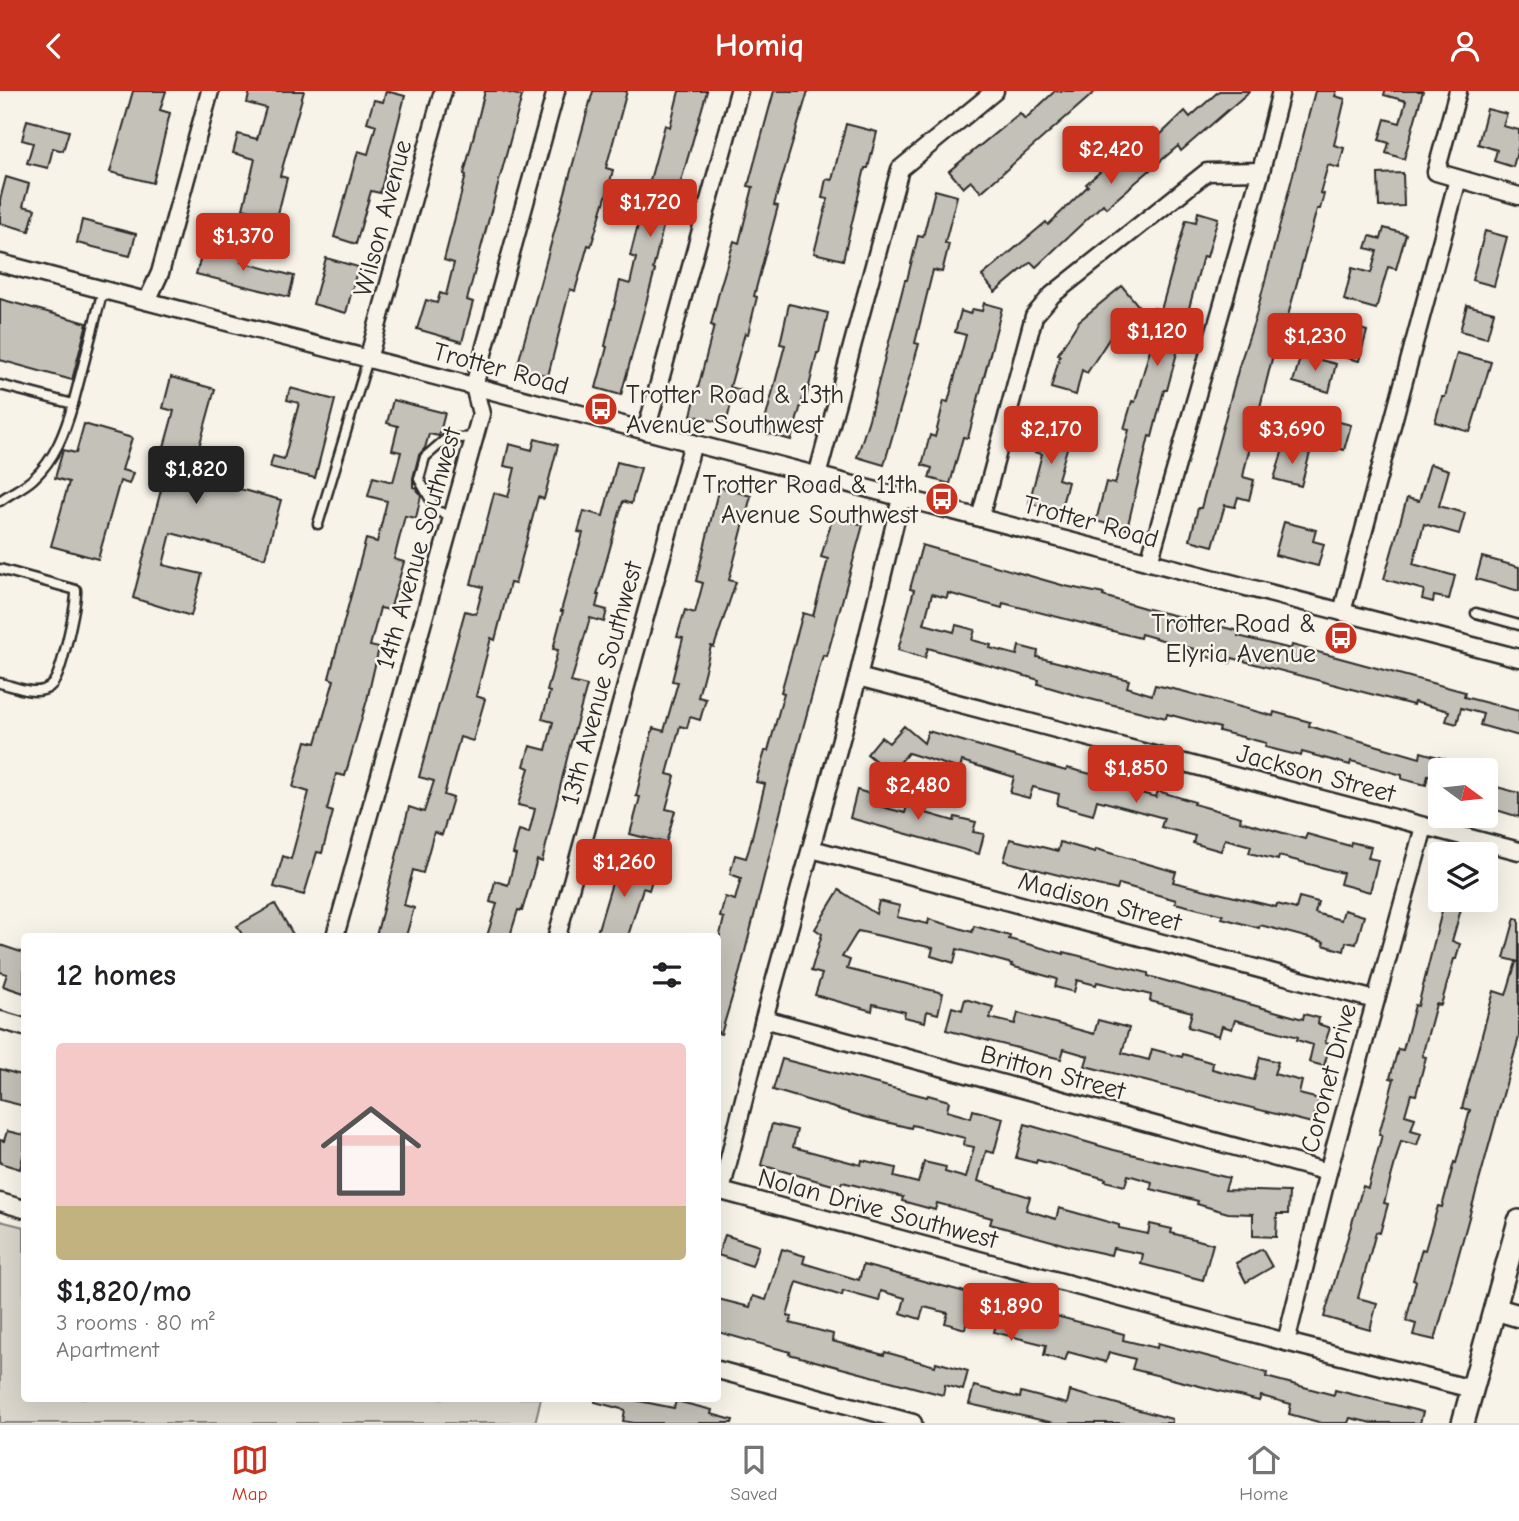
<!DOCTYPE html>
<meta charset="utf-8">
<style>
:root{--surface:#fff;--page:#f2f2f2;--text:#202124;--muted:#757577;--line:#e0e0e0;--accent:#c8321e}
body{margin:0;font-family:"Comic Neue",sans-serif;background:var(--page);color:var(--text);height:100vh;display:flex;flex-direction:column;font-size:26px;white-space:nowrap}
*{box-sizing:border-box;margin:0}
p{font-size:23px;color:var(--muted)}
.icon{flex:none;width:38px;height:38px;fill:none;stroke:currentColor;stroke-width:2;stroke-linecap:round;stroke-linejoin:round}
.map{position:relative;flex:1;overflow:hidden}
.details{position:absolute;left:21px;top:842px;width:700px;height:469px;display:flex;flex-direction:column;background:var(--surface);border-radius:7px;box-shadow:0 7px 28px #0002}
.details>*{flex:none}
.needle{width:46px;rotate:105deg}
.tools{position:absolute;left:1428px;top:667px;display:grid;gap:14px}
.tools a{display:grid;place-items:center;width:70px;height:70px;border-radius:7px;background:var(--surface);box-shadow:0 7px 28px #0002;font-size:35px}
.price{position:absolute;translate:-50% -60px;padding:0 16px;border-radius:7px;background:var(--accent);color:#fff;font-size:23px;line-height:46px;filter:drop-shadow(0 2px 4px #0008)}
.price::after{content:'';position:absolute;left:50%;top:42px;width:21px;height:16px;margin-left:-10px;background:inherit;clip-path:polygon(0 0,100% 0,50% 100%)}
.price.selected{background:#222;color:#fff}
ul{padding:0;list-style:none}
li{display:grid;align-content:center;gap:14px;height:371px;padding:0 35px}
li+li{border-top:2px solid var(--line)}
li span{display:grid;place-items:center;height:217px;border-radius:7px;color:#555}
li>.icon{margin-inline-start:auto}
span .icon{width:126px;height:126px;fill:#fffc;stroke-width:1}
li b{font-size:30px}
h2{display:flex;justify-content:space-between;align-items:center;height:84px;padding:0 35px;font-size:30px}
header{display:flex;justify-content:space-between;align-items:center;height:91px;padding:0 35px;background:var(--accent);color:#fff;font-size:32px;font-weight:800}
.menu{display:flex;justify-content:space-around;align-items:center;height:98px;border-top:2px solid var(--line);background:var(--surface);font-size:19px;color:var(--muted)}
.menu a{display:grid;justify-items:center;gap:4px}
.menu .selected{color:var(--accent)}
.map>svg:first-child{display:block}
.green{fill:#dad6cc;stroke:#82807c;stroke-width:2}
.building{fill:#c4c1b9;stroke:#2b2b2b;stroke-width:2}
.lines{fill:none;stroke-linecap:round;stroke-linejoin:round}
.lane-casing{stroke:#2b2b2b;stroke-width:13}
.street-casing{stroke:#2b2b2b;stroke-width:21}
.secondary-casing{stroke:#2b2b2b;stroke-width:26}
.lane{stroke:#f7f3e8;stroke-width:8}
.street{stroke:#f7f3e8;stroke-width:16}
.secondary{stroke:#f7f3e8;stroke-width:21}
.labels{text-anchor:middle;stroke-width:5;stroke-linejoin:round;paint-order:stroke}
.street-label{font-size:26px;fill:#2b2b2b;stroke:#f7f3e8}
.poi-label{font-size:26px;fill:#2b2b2b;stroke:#f7f3e8;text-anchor:end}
</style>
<header><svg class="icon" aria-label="back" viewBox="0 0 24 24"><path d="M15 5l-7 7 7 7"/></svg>Homiq<svg class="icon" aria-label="person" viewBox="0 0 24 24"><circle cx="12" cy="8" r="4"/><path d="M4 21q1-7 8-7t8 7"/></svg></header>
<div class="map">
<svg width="1519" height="1332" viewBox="0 0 1519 1332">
<rect width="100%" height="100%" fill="#f7f3e8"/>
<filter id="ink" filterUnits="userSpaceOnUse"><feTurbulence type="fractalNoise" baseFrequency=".0143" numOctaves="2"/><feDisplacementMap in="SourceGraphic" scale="14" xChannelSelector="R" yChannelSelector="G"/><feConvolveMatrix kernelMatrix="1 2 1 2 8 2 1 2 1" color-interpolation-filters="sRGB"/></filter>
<g filter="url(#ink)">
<polygon class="green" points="0,1130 24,1136 24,1307 541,1307 535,1332 0,1332"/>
<g class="building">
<polygon points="133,0 166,0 160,19 170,22 153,92 110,81"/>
<polygon points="250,0 304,0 280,85 287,87 277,127 243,118 255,68 233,62 238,43 257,48 266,17 247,12"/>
<polygon points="386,0 405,5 380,102 371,100 356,153 334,146 358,60 368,63 376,34 367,31 374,9 383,11"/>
<polygon points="485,0 501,0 522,5 467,209 473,211 462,251 417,238 426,209 437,212 440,202 446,204 454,172 444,169 466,84 464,83"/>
<polygon points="593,0 627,0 606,77 613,79 608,99 591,155 588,154 575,200 570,198 548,285 517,276"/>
<polygon points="679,0 707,0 671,125 666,124 653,178 655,179 621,304 596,297 607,256 605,255 620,190 630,193 636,167 630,165 640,126 665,34 670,36"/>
<polygon points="774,0 808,0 774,114 778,115 754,205 757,206 748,243 745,242 730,296 747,301 744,312 732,309 726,333 691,324 714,235 711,234 720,197 734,150 739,152 753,96 748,95"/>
<polygon points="1055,0 1096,0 981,101 971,90 963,97 949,80 1020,22 1025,28"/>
<polygon points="1219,0 1250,0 1181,60 1178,55 1106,117 1103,113 1036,176 1031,171 995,201 982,185 1046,131 1048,134 1088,95 1086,93 1116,67 1118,69 1153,38 1159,45 1185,20 1190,26"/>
<polygon points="1315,0 1337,0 1335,5 1345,8 1334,54 1344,57 1339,77 1328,74 1320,102 1324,103 1320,118 1317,118 1277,265 1273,264 1245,376 1243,386 1254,389 1249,409 1238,406 1235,416 1225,414 1213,455 1190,449 1198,417 1201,417 1240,272 1255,228"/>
<polygon points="1385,0 1423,0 1404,68 1386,62 1389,52 1379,49 1385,28 1400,32 1406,10 1384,4"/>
<polygon points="1487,18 1507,23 1503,35 1519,39 1519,53 1513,76 1494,70 1497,59 1478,53"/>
<polygon points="27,29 69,40 63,60 53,57 48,77 27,72 33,52 22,49"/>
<polygon points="846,33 877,41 868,77 865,77 843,169 814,162 828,108 822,107 826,88 832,89"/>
<polygon points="1403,82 1404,115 1379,116 1378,83"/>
<polygon points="6,86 29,93 23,115 35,118 29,140 0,132 0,109"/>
<polygon points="935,99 957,105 945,152 949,153 942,181 933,179 915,252 919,253 884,374 857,366 869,328 905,189 907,189 918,145 923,146"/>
<polygon points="1198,121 1218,127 1207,166 1203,165 1167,299 1164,299 1152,346 1149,345 1127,438 1096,430 1106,391 1115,393 1129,339 1124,338 1132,310 1135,311 1153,248 1146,246 1154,217 1161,219 1186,129 1196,131"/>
<polygon points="82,129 136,143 130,165 77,152"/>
<polygon points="1384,137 1406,143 1396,178 1388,176 1376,218 1344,209 1352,177 1371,182 1377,160 1366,157 1370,145 1381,148"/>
<polygon points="1485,140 1507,146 1494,195 1472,189"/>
<polygon points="204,155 243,166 241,171 294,185 289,206 196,183"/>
<polygon points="326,167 358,176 346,222 313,213"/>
<polygon points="1122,195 1142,219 1111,245 1087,282 1082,279 1076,304 1051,297 1060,264 1058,263 1079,230"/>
<polygon points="0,208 87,232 72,289 0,269"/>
<polygon points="984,212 1002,217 968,347 963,346 950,393 929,387 932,377 922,374 930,344 935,346 944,310 948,311 966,244 955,241 961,220 970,223 972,218 982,220"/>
<polygon points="789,213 828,222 819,262 817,262 806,308 803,307 791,349 762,341 785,254 780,253"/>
<polygon points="1467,214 1494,221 1487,247 1460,240"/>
<polygon points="1343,233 1367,240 1359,270 1335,264"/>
<polygon points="1457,262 1491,271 1470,341 1435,331 1442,306 1445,306"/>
<polygon points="1301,264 1336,273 1329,301 1293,291"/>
<polygon points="171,286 215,298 191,385 281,409 265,467 171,442 163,474 202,483 191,525 133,507 162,395 154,392 174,320 163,317"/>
<polygon points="290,297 335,309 315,387 270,376 273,365 284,368 299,312 287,309"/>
<polygon points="393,309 445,322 439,345 429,343 425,357 419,364 413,387 413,396 416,397 421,405 416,427 405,425 394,468 404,471 390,519 380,517 370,555 379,557 367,609 345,685 336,683 327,719 333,721 322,762 317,761 304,804 274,796 283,765 291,768 309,701 293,696 306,650 316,652 334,589 329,587 366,448 377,451 387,410 368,405 373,386 393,391 401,361 392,359 398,335 387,332"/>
<polygon points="1324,327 1351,334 1344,359 1317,351"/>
<polygon points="1043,329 1073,337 1058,388 1068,391 1060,421 1029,412 1042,363 1034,361"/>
<polygon points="84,333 132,347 122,379 133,382 129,393 120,390 98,468 51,455 69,391 55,387 63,359 76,362"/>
<polygon points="535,348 558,354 544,408 538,406 515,493 510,492 495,549 491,547 476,605 485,608 473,650 460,646 444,704 453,707 442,744 434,741 423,782 413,779 404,814 414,817 406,845 376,845 409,716 424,721 434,690 419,686 465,520 476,523 483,496 471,493 494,402 508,406 515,377 504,375 509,353 532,359"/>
<polygon points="1284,355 1310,362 1301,395 1274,388"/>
<polygon points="617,371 641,377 631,413 623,410 597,504 599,504 596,516 607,519 604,531 590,527 571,591 587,595 570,655 542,771 537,769 522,820 518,819 510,845 487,845 497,813 490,811 495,790 508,794 516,764 513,763 519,739 529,742 535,718 518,714 529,677 524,675 530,655 546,659 553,631 542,628 550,601 547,600 558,559 553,558 563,520 561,520 583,442 578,441 584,420 603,425"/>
<polygon points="1430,373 1449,379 1439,415 1465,422 1459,443 1424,433 1413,473 1455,485 1449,508 1434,505 1433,511 1422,508 1424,499 1384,488 1407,407 1419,410"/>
<polygon points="719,396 751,405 729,489 736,491 714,556 711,555 698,606 706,608 700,629 690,626 687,637 680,635 667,683 675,685 666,718 675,720 666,752 630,743 640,706 636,705 653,637 664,640 678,591 672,590 683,547 677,546 685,519 695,522 703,492 696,490"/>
<polygon points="833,425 863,434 827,565 823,564 786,699 740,880 721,943 718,942 718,852 724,827 720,826 725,806 735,809 741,787 730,783 735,764 746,767 749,758 765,693 756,691 765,660 768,660 784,602 781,601 803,522 813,525 828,468 821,466"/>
<polygon points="1284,431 1316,439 1313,450 1324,453 1318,475 1275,464"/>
<polygon points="922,454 1065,495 1104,503 1103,505 1148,518 1239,540 1238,545 1291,558 1292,554 1465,601 1464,606 1519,620 1519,645 1480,634 1483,623 1461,617 1457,633 1446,630 1449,620 1414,611 1413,614 1232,567 1230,572 1193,562 1194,558 1141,543 1140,547 1003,512 1002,517 948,502 947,507 932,503 924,533 954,541 956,534 975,539 972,549 991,554 990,557 1017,564 1019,555 1038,560 1037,566 1129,589 1127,596 1152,604 1155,594 1182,600 1273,625 1274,621 1310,631 1309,635 1420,667 1421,661 1445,668 1443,679 1440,679 1440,687 1428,684 1426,694 1402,688 1402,684 1351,670 1350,674 1302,661 1301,665 1265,656 1266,652 1219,640 1220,637 1167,623 1166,627 1082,606 1038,593 1039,589 928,557 925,567 898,559 914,499 910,498"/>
<polygon points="1482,466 1519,476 1519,500 1476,488"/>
<polygon points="904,635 924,652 928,640 1066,680 1067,677 1103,686 1102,692 1156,706 1158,700 1195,711 1194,713 1241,726 1240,730 1305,748 1307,743 1350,755 1351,751 1371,756 1368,767 1378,769 1370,801 1340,793 1343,782 1279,765 1278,769 1249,762 1251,755 1225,748 1221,760 1193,752 1195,745 1161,736 1164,727 1097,709 1093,724 1057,714 1059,703 1033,696 1029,707 1010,702 1014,686 962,670 960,678 908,662 891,682 867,663 881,646 889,652"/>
<polygon points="1486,693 1519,702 1519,726 1493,718 1493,716 1486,714"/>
<polygon points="857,699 877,705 875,714 905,722 910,704 930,710 926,722 954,730 955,726 976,731 973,741 984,743 979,763 850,727"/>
<polygon points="1010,748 1058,760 1060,751 1095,761 1096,758 1176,781 1173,791 1276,816 1277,813 1296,818 1299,806 1318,811 1315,822 1341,829 1344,819 1364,825 1356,853 1346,851 1344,860 1323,854 1324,851 1260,834 1259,837 1222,827 1223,824 1175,812 1176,809 1119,793 1117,799 1004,770"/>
<polygon points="619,769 655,779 649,799 643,797 628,845 596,845"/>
<polygon points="839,799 876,823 879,810 900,815 897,826 928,833 929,828 972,841 974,835 1010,845 1009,848 1064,863 1064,861 1148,882 1148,885 1303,928 1304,923 1319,927 1318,933 1330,937 1325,952 1330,953 1324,975 1309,971 1313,954 1297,949 1298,946 1235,929 1232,938 1222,935 1219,945 1188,936 1192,921 1150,910 1151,904 1097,891 1096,894 1077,889 1074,901 1055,896 1057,888 1011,875 1012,873 957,858 954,872 931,865 933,857 858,840 842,866 850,869 847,878 943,902 938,923 927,920 925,931 904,926 905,921 873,913 872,920 815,904 822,883 811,880 822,843 815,838"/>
<polygon points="1445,808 1464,808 1452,850 1460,853 1456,868 1454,868 1441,914 1436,913 1422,965 1426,966 1416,1004 1411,1003 1405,1024 1415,1027 1411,1039 1421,1042 1417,1054 1401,1050 1384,1112 1388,1113 1380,1142 1376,1141 1358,1207 1377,1212 1370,1239 1324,1226 1363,1095 1368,1097 1382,1044 1379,1043 1394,988 1390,987 1398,958 1403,959 1415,914 1418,915"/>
<polygon points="275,813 294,845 243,845 237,835"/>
<polygon points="1515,827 1519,828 1519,871 1504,867"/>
<polygon points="0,854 24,862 24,902 3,895 7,883 0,881"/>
<polygon points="1516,871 1519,871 1519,946 1435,1249 1413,1244 1416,1233 1406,1230 1416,1190 1413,1189 1422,1158 1425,1159 1438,1115 1442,1116 1454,1071 1456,1072 1470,1019 1462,1017 1494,900 1506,904"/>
<polygon points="965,908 993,916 990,927 1015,933 1018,922 1094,943 1098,929 1129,937 1122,962 1149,969 1152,958 1182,966 1183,963 1213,972 1212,978 1254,989 1260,966 1278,971 1274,983 1302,990 1299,1003 1319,1008 1312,1032 1085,975 1088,965 1064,958 1061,968 946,939 952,916 962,919"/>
<polygon points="782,968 927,1006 928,1004 949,1010 947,1020 971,1027 973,1019 1003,1027 994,1062 986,1060 978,1090 1030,1106 1026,1119 1056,1128 1059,1117 1119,1134 1119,1137 1148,1143 1150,1133 1172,1138 1171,1142 1213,1153 1203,1189 1141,1173 1143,1163 1113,1157 1111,1164 1070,1155 990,1133 992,1127 937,1112 935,1119 902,1110 903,1106 842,1091 840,1096 761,1074 772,1033 797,1039 793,1056 861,1074 862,1069 896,1077 894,1086 918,1092 924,1071 946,1076 945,1081 966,1087 974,1056 964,1054 965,1047 912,1034 911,1037 865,1026 773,999"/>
<polygon points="0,978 24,985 24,1015 0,1009"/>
<polygon points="1025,1033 1114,1059 1229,1087 1225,1099 1289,1101 1288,1123 1277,1123 1276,1146 1253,1145 1253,1123 1228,1122 1197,1113 1198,1110 1151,1098 1152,1091 1128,1084 1125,1095 1105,1090 1106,1088 1037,1069 1036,1072 1016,1067"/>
<polygon points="7,1040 24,1044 24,1061 20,1078 0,1072 0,1049 4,1050"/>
<polygon points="725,1144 759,1155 752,1175 718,1164"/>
<polygon points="782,1158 805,1165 803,1172 859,1189 863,1174 1124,1243 1123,1249 1157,1257 1158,1252 1225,1270 1267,1282 1266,1286 1334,1304 1335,1299 1423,1321 1420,1332 1372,1332 1350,1327 1348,1332 1322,1332 1289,1323 1291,1313 1261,1305 1259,1310 1132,1278 1135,1268 1109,1261 1106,1271 1068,1261 1065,1270 1044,1264 1046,1254 994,1241 996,1233 968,1226 965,1238 945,1232 948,1222 924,1216 920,1228 901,1222 905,1207 881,1200 879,1210 843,1200 842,1205 797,1191 787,1225 792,1226 790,1232 833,1243 832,1250 884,1264 885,1261 935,1275 936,1271 968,1280 963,1299 945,1294 943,1304 789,1263 790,1261 718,1241 718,1208 750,1216 753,1205 766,1209"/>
<polygon points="1262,1158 1272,1176 1246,1191 1236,1172"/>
<polygon points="974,1295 1020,1307 1021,1301 1067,1313 1070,1300 1172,1328 1172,1332 1054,1332 969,1313"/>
<polygon points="595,1307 624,1307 674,1317 676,1310 712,1319 711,1323 733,1329 732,1332 634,1332 623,1330 625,1319 595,1311"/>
</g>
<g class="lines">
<defs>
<g id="lane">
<polyline points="0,294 73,313 103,199"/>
<path d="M0 410C10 402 23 397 33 388 55 368 65 341 73 313"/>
<polyline points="452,425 437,420 419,388 425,366 446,348 474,346"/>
<polyline points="318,433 368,268"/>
<path d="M0 478 76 499C77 512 62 578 55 589 53 594 47 598 43 599 30 603 13 595 0 592"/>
<polyline points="1476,522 1519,534"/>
</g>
<g id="street">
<polyline points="1458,0 1436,81 1519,105"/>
<polyline points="0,172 1519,567"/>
<polyline points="147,210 160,182 210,0"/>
<polyline points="368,268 443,0"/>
<polyline points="646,340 739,0"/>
<polyline points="817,385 900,78 995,0"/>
<polyline points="901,407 858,586 764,928 721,1100 1286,1251 1472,1298"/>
<polyline points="980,427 1034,225 1052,204 1207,81 1261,80"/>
<polyline points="1149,471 1261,80 1281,0"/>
<polyline points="1342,521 1458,88"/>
<polyline points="858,586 1519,760"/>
<polyline points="812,758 1375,909"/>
<polyline points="335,845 481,323 474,295 556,0"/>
<polyline points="557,845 693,352"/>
<polyline points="764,928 1328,1081"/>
<polyline points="0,929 24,936"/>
<polyline points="0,1111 24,1118"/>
<polyline points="1286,1251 1328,1081 1424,736"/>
<polyline points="718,1279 913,1332"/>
</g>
<g id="secondary">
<polyline points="1495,1218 1519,1225"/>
<polyline points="1463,1332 1519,1130"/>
</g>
</defs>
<use href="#lane" class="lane-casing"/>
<use href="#street" class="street-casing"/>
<use href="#secondary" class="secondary-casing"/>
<use href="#lane" class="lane"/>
<use href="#street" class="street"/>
<use href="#secondary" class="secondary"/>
</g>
</g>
<defs>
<symbol id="bus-disc" viewBox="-11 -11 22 22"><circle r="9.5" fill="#c8321e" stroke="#f7f3e8"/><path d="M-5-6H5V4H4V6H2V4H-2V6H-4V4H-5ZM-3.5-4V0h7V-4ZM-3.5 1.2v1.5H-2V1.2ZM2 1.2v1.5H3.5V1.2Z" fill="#fff"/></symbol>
</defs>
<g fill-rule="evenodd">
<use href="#bus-disc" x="582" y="299" width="38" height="38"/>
<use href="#bus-disc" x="923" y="389" width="38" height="38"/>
<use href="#bus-disc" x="1322" y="528" width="38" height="38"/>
</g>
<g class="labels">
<g class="street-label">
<text transform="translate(382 127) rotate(-75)" y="9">Wilson Avenue</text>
<text transform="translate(501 277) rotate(15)" y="9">Trotter Road</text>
<text transform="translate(1091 430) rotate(15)" y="9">Trotter Road</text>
<text transform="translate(418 457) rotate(-74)" y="9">14th Avenue Southwest</text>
<text transform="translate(601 592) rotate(-75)" y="9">13th Avenue Southwest</text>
<text transform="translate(1316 682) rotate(15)" y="9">Jackson Street</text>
<text transform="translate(1100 810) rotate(15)" y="9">Madison Street</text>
<text transform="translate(1053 981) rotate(15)" y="9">Britton Street</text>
<text transform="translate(1328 987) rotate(-75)" y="9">Coronet Drive</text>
<text transform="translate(878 1117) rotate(15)" y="9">Nolan Drive Southwest</text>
</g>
<g class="poi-label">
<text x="626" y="312" text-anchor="start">Trotter Road &amp; 13th<tspan x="626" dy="30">Avenue Southwest</tspan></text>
<text x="918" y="402">Trotter Road &amp; 11th<tspan x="918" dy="30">Avenue Southwest</tspan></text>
<text x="1316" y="541">Trotter Road &amp;<tspan x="1316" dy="30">Elyria Avenue</tspan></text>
</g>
</g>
</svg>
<div class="tools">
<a><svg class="needle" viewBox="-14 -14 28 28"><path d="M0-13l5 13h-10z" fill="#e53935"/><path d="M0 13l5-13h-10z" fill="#757577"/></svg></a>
<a><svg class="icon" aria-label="layers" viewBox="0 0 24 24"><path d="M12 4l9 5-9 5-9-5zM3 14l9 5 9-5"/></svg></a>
</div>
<b class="price" style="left:1111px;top:95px">$2,420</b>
<b class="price" style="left:650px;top:148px">$1,720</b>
<b class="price" style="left:243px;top:182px">$1,370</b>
<b class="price" style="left:1157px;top:277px">$1,120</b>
<b class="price" style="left:1315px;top:282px">$1,230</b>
<b class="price" style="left:1051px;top:375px">$2,170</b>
<b class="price" style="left:1292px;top:375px">$3,690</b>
<b class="price selected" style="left:196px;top:415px">$1,820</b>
<b class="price" style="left:1136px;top:714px">$1,850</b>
<b class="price" style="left:918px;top:731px">$2,480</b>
<b class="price" style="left:624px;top:808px">$1,260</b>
<b class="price" style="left:1011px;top:1252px">$1,890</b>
<section class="details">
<h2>12 homes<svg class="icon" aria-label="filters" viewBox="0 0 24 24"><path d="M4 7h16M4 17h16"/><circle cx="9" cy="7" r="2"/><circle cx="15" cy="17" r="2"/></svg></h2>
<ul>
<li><span style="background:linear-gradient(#f6c9c9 75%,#c2b280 0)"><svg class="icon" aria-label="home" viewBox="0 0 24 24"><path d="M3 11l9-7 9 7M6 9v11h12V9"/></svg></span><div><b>$1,820/mo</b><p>3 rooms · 80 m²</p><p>Apartment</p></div></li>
</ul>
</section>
</div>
<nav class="menu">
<a class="selected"><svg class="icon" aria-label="map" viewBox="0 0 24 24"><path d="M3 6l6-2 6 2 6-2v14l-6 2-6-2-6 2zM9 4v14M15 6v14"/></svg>Map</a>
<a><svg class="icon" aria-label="saved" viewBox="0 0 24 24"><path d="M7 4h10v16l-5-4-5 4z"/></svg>Saved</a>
<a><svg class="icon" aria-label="home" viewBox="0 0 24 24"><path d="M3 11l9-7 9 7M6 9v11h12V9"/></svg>Home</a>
</nav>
